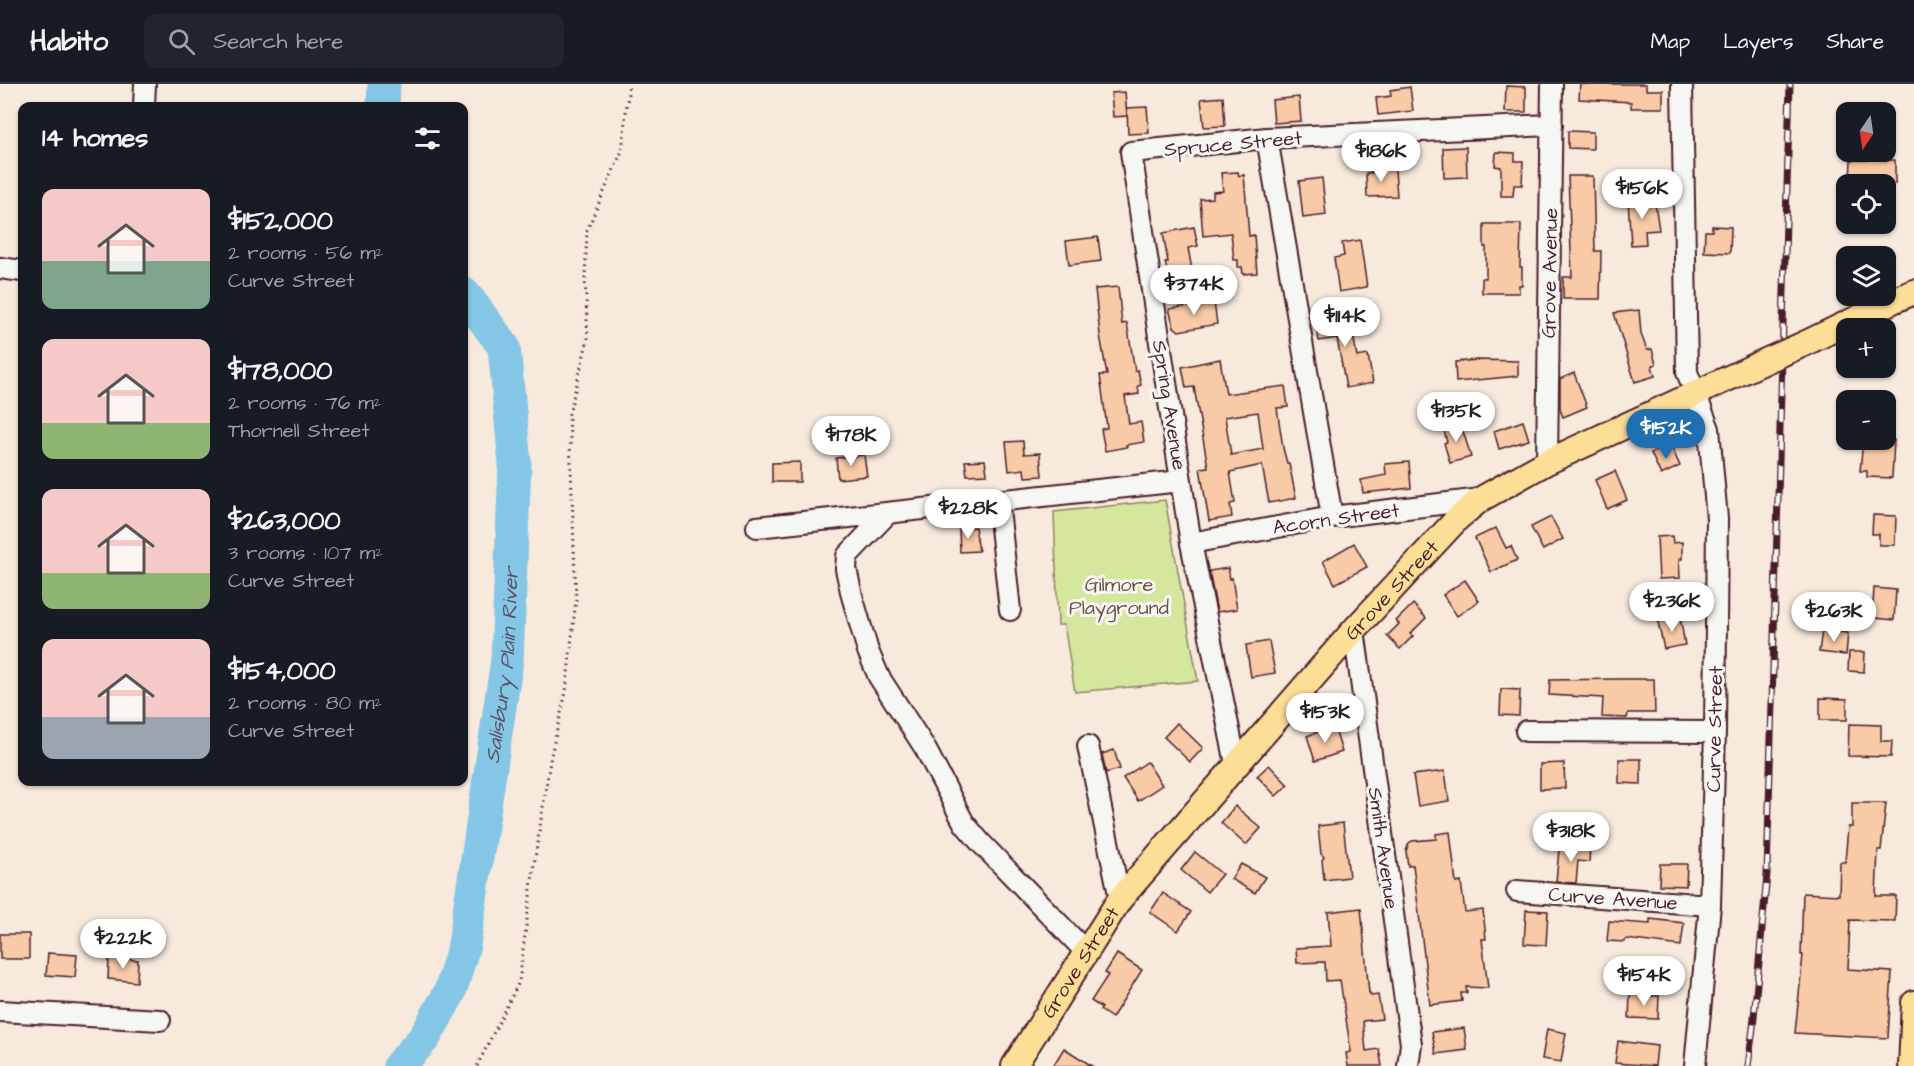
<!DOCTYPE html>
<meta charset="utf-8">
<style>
:root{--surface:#171b24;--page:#20242c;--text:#f1f3f6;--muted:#9ea1a6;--line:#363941;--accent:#1f6fb2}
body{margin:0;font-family:"Architects Daughter",sans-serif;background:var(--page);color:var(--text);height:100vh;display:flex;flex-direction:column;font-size:22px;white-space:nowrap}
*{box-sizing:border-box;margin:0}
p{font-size:20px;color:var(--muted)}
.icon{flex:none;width:33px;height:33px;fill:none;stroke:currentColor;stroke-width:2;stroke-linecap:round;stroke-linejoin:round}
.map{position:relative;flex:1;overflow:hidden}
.drawer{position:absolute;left:18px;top:18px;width:450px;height:684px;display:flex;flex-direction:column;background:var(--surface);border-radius:12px;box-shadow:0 2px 4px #0004}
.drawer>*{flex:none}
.needle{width:39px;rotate:193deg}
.tools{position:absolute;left:1836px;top:18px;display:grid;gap:12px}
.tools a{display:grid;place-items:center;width:60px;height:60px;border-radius:12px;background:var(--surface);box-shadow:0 2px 4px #0004;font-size:30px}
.price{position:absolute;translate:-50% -51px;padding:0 14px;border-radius:21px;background:#fff;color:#222;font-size:20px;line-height:39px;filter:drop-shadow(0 2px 3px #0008)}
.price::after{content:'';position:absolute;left:50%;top:36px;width:18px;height:14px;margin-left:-9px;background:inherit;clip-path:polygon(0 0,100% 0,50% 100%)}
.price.on{background:var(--accent);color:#fff}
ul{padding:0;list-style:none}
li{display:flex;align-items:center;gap:18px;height:150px;padding:0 24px}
li span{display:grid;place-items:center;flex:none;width:168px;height:120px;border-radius:12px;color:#555}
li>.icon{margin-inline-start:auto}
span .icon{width:72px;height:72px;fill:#fffc;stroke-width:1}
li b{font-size:26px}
h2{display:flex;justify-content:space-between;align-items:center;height:72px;padding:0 24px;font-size:26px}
header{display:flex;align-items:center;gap:36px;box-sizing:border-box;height:84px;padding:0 30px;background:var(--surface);border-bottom:2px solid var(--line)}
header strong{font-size:28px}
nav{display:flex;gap:33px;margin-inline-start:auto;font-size:21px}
.search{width:420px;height:54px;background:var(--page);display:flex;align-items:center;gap:15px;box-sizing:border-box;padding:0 21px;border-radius:12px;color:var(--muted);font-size:22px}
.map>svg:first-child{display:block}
.green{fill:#d4e79c;stroke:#8f8364;stroke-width:1.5}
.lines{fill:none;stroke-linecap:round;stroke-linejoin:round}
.river{stroke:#84c6e5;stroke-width:33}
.building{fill:#f8caa7;stroke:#4a1f2b;stroke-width:1.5;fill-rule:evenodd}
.minor-casing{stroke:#4a1f2b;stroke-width:24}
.major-casing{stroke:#4a1f2b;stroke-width:28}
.path{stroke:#4a1f2b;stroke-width:3;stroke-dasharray:1.5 4.5;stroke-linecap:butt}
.minor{stroke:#f6f6f2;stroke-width:20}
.major{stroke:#fdde96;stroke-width:24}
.rail-casing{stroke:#4a1f2b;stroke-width:7}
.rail{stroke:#f6f6f2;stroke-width:4.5;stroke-dasharray:14;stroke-linecap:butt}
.major-bridge-casing{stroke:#4a1f2b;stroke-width:28;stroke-linecap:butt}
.major-bridge{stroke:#fdde96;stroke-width:24}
.labels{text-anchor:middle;stroke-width:6;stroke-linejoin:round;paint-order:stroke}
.street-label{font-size:20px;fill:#4a1f2b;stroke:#f6f6f2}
.park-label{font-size:20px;fill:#6c5147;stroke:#f6f6f2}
.water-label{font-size:21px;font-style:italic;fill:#5b5163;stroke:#f6f6f2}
</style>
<header>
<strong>Habito</strong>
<div class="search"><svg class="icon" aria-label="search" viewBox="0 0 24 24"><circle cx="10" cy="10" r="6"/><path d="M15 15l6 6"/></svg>Search here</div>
<nav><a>Map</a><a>Layers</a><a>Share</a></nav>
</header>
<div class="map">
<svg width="1914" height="982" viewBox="0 0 1914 982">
<rect width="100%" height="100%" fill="#f7e9dc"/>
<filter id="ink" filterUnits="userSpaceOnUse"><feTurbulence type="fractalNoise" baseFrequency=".0167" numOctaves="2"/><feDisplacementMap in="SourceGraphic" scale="12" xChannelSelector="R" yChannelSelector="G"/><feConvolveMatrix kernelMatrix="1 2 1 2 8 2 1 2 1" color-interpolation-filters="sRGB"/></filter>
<g filter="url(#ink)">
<polygon class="green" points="1165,416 1198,597 1075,608 1064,541 1058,541 1054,428"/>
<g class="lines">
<g class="river">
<polyline points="383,22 384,0"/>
<path id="s1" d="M399 982 425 953 450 908 464 861 507 576 515 380 504 263 464 209"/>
</g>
</g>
<g class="building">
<polygon points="1580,0 1646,0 1646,6 1663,6 1663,24 1631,24 1631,18 1579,15"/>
<polygon points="1506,2 1526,3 1526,28 1505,28"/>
<polygon points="1410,3 1413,27 1378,31 1376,14 1391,12 1390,6"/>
<polygon points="1125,8 1127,32 1113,33 1111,9"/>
<polygon points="1223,13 1225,42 1204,43 1201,15"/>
<polygon points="1299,13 1301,37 1274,39 1272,16"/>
<polygon points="1147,23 1149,49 1128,50 1127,24"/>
<polygon points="1568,47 1593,48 1593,65 1568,64"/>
<polygon points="1466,63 1467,93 1444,94 1443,64"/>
<polygon points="1496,68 1515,69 1515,77 1523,77 1522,101 1514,101 1513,112 1501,112 1501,83 1495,82"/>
<polygon points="1868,71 1884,71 1884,76 1895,76 1895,100 1867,100 1867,98 1850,98 1851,76 1868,76"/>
<polygon points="1388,83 1389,86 1395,86 1397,112 1367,113 1366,89 1372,89 1372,84"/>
<polygon points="1238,88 1239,92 1244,91 1249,152 1254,151 1257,189 1243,190 1242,183 1238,183 1238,176 1234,176 1231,149 1203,152 1200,115 1213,114 1213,108 1223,107 1221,89"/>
<polygon points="1568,92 1593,92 1595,167 1601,167 1600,215 1563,215 1563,193 1572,193"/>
<polygon points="1322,94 1326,131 1303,134 1299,97"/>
<polygon points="1651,115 1652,119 1655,119 1659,146 1645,147 1646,160 1631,161 1628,116"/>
<polygon points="1484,140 1521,140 1520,183 1522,183 1522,201 1519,201 1519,209 1482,209 1482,194 1486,194 1486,163 1484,163"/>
<polygon points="1712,142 1731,143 1730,169 1704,168 1705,147 1712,147"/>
<polygon points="1194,143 1198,162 1188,164 1193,191 1169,195 1165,178 1168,178 1163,149"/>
<polygon points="1098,153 1101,177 1069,181 1066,157"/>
<polygon points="1360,156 1367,203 1339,208 1334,174 1344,172 1342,159"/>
<polygon points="1118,203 1122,240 1127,239 1135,287 1138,286 1141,301 1138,302 1139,310 1125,312 1129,340 1141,338 1144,358 1126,361 1127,363 1105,367 1101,345 1107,344 1100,291 1107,291 1100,251 1095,205"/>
<polygon points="1214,218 1217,240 1179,247 1174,243 1169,225"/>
<polygon points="1639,226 1641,250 1647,266 1652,265 1656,280 1652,282 1655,292 1635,298 1614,229"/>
<polygon points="1349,227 1357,273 1368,271 1373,299 1346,304 1337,254 1319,257 1315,233"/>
<path d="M1220 275 1226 310 1285 302 1288 323 1277 324 1283 364 1287 379H1289L1296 414 1269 419 1262 381 1230 388 1235 419 1230 420 1232 433 1209 437 1200 384 1208 383 1194 303 1186 304 1182 283ZM1258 328 1263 365 1231 371 1225 333Z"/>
<polygon points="1477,276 1518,277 1518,292 1456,298 1455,278"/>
<polygon points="1574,289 1587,323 1563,333 1560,325 1560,295"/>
<polygon points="1460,337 1471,373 1450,379 1444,359 1447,358 1443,343"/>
<polygon points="1523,337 1529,356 1499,365 1494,347"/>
<polygon points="1863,356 1894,356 1892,394 1867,393 1867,387 1860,387"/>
<polygon points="1023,357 1024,370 1040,369 1042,392 1025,393 1024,385 1009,387 1006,358"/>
<polygon points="1670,360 1680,382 1661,391 1651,369"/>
<polygon points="864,371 867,392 838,395 836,374"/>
<polygon points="985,376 987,390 967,391 965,377"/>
<polygon points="800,378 800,398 772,398 772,379"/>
<polygon points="1409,378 1411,404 1363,409 1361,396 1386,391 1385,380"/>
<polygon points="1615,387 1627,416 1607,425 1595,396"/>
<polygon points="1873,431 1896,432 1895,461 1879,461 1879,450 1872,450"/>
<polygon points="1551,433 1563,455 1543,466 1531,443"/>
<polygon points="975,443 979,467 960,468 959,445"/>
<polygon points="1496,444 1506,464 1511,462 1517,476 1491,488 1475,454"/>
<polygon points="1672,452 1673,459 1682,458 1682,475 1679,475 1680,494 1659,495 1657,453"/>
<polygon points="1354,459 1367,483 1335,500 1323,477"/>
<polygon points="1228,484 1230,495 1232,494 1237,525 1217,528 1209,487"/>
<polygon points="1465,496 1479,517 1457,532 1443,511"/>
<polygon points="1874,504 1896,506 1894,536 1855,532 1856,518 1873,520"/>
<polygon points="1413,520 1426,534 1410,550 1413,552 1400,565 1387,552 1399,540 1396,537"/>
<polygon points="1680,533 1685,561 1664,565 1658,538"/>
<polygon points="1822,546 1848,549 1846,571 1819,568"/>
<polygon points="1269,557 1275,589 1251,593 1246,561"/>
<polygon points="1849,568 1865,568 1864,588 1848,587"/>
<polygon points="1618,595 1654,595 1655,629 1628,629 1627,634 1602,633 1603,614 1549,611 1550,596"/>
<polygon points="1501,605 1520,606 1519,632 1500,631"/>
<polygon points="1820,614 1847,615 1847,636 1820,636"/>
<polygon points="1177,639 1203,664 1190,678 1164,653"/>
<polygon points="1849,640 1881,641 1881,657 1892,657 1891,673 1848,672"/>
<polygon points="1334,642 1342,668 1315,677 1307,652"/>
<polygon points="1114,666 1120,685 1106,689 1102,670"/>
<polygon points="1619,675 1641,675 1641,700 1619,699"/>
<polygon points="1147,678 1162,701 1138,717 1123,694"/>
<polygon points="1564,679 1565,704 1540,705 1540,680"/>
<polygon points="1269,681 1288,701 1276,712 1257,692"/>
<polygon points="1445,687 1449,717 1418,722 1413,691"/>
<polygon points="1852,719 1886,719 1881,766 1878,766 1876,812 1896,812 1895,837 1850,836 1848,885 1892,888 1888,954 1795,949 1803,871 1801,871 1803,809 1839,811 1840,778 1845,778 1848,743 1852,743"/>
<polygon points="1235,722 1261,744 1246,761 1221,739"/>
<polygon points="1343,739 1349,793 1324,796 1322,776 1324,773 1321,770 1318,742"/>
<polygon points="1450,748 1456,799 1461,798 1465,828 1483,826 1486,855 1482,855 1488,904 1466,903 1467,909 1461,909 1462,917 1430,921 1413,781 1408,782 1406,767 1409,759 1412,757 1436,755 1436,750"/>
<polygon points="1574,761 1590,762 1589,778 1578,777 1576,799 1556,798 1559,765 1573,766"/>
<polygon points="1195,768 1222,790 1207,808 1181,786"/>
<polygon points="1241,780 1265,793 1255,809 1231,795"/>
<polygon points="1660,780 1687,780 1686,802 1659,801"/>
<polygon points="1163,809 1191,828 1178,847 1150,828"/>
<polygon points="1361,824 1369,909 1370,909 1371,912 1378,911 1382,935 1363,937 1366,967 1379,965 1382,982 1348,982 1346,969 1351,968 1340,896 1326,897 1325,878 1297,879 1296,864 1331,862 1328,828"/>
<polygon points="1526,826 1548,827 1546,861 1524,860"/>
<polygon points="1650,835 1684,839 1681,862 1626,855 1625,858 1607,857 1609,837 1650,840"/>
<rect x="0" y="850" width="29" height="25"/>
<polygon points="48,869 77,871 75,893 46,891"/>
<polygon points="1117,870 1142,886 1112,934 1100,926 1102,924 1091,917 1108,891 1105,889"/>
<polygon points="109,874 138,876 137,898 108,895"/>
<polygon points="1630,911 1659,912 1658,935 1629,934"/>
<polygon points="1464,944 1467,966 1436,970 1432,948"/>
<polygon points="1547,945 1566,949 1561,978 1542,975"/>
<polygon points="1618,957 1657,962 1655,982 1615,979"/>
<polygon points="1064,964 1092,982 1053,982"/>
</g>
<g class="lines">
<defs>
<g id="minor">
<polyline points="1682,0 1687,288 1709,345 1717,435 1715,648 1710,821 1695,982"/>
<polyline points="144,22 145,0"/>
<polyline points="1267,54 1332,433"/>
<polyline points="0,184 22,187"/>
<polyline points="1547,378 1552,0"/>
<polyline points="1181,397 1131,68 1267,54 1552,41"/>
<polyline points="998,416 1010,526"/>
<polyline points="887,430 847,472 846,485 852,512 868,567 879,593 925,664 964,739 980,758 1086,868"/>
<polyline points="757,443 1181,397 1191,459 1236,680"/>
<polyline points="1191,459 1332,433 1481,415"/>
<polyline points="1354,546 1411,960 1408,982"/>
<polyline points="1526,647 1715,648"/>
<polyline points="1088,662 1120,815"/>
<polyline points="1517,807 1710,821"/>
<polyline points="0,927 160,936"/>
</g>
<g id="major">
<polyline points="1806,259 1895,216 1914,208"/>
<path id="s2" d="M1014 982 1120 815 1354 546 1458 434 1481 415 1547 378 1770 275"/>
<polyline points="1911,982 1914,919"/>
</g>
</defs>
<use href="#minor" class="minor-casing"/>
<use href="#major" class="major-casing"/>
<polyline class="path" points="477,982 519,898 534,781 551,671 566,608 576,515 569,330 588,255 585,195 587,146 622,67 629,0"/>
<use href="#minor" class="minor"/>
<use href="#major" class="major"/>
<defs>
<polyline id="rail" points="1748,982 1753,944 1767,790 1790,0"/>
</defs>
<use href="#rail" class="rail-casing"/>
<use href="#rail" class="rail"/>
<defs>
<polyline id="major-bridge" points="1770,275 1806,259"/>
</defs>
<use href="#major-bridge" class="major-bridge-casing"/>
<use href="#major-bridge" class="major-bridge"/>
</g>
</g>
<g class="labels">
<g class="street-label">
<text transform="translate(1233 59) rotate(-5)" y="7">Spruce Street</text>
<text transform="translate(1549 189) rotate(-89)" y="7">Grove Avenue</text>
<text transform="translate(1170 321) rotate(81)" y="7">Spring Avenue</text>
<text transform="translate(1336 434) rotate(-8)" y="7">Acorn Street</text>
<text dy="7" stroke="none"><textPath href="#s2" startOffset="609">Grove Street</textPath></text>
<text transform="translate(1714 645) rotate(-89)" y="7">Curve Street</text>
<text transform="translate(1384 764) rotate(82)" y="7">Smith Avenue</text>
<text transform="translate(1613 814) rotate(4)" y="7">Curve Avenue</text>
<text dy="7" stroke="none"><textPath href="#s2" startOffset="123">Grove Street</textPath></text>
</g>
<g class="park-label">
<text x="1119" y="507">Gilmore<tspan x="1119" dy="23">Playground</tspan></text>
</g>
<g class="water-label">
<text dy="7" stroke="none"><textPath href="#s1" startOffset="422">Salisbury Plain River</textPath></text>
</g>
</g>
</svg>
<div class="tools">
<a><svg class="needle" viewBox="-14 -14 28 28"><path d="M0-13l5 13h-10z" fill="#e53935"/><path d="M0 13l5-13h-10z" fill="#9ea1a6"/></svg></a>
<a><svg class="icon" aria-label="locate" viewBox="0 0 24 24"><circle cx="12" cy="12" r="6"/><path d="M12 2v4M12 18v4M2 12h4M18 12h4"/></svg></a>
<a><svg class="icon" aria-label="layers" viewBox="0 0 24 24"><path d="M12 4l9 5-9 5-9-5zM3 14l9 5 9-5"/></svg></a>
<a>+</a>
<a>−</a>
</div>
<b class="price" style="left:1381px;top:99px">$186K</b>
<b class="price" style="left:1642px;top:136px">$156K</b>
<b class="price" style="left:1194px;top:232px">$374K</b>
<b class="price" style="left:1345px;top:264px">$114K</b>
<b class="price" style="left:1456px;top:359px">$135K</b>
<b class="price on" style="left:1666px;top:376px">$152K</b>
<b class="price" style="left:851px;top:383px">$178K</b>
<b class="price" style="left:968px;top:456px">$228K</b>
<b class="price" style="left:1672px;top:549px">$236K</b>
<b class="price" style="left:1834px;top:559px">$263K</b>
<b class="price" style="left:1325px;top:660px">$153K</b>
<b class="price" style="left:1571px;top:779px">$318K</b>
<b class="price" style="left:123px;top:886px">$222K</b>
<b class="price" style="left:1644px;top:923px">$154K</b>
<section class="drawer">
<h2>14 homes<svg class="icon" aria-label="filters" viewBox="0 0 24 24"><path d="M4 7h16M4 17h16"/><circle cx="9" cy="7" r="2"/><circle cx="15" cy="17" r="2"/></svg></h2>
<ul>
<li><span style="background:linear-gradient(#f6c9c9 60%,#7fa58c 0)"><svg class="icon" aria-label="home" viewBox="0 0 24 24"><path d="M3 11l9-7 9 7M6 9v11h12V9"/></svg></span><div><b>$152,000</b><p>2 rooms · 56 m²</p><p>Curve Street</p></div></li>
<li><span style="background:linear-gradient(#f6c9c9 70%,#8fb573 0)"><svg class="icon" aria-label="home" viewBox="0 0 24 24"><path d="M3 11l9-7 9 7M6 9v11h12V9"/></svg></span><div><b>$178,000</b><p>2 rooms · 76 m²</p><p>Thornell Street</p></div></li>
<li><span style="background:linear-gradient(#f6c9c9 70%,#8fb573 0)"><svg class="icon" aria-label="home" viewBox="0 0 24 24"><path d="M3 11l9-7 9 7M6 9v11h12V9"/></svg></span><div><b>$263,000</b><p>3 rooms · 107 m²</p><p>Curve Street</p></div></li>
<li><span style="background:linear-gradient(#f6c9c9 65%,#9aa5b1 0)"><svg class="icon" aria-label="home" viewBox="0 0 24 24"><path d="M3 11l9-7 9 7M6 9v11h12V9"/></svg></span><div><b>$154,000</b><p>2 rooms · 80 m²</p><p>Curve Street</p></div></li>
</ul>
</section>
</div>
